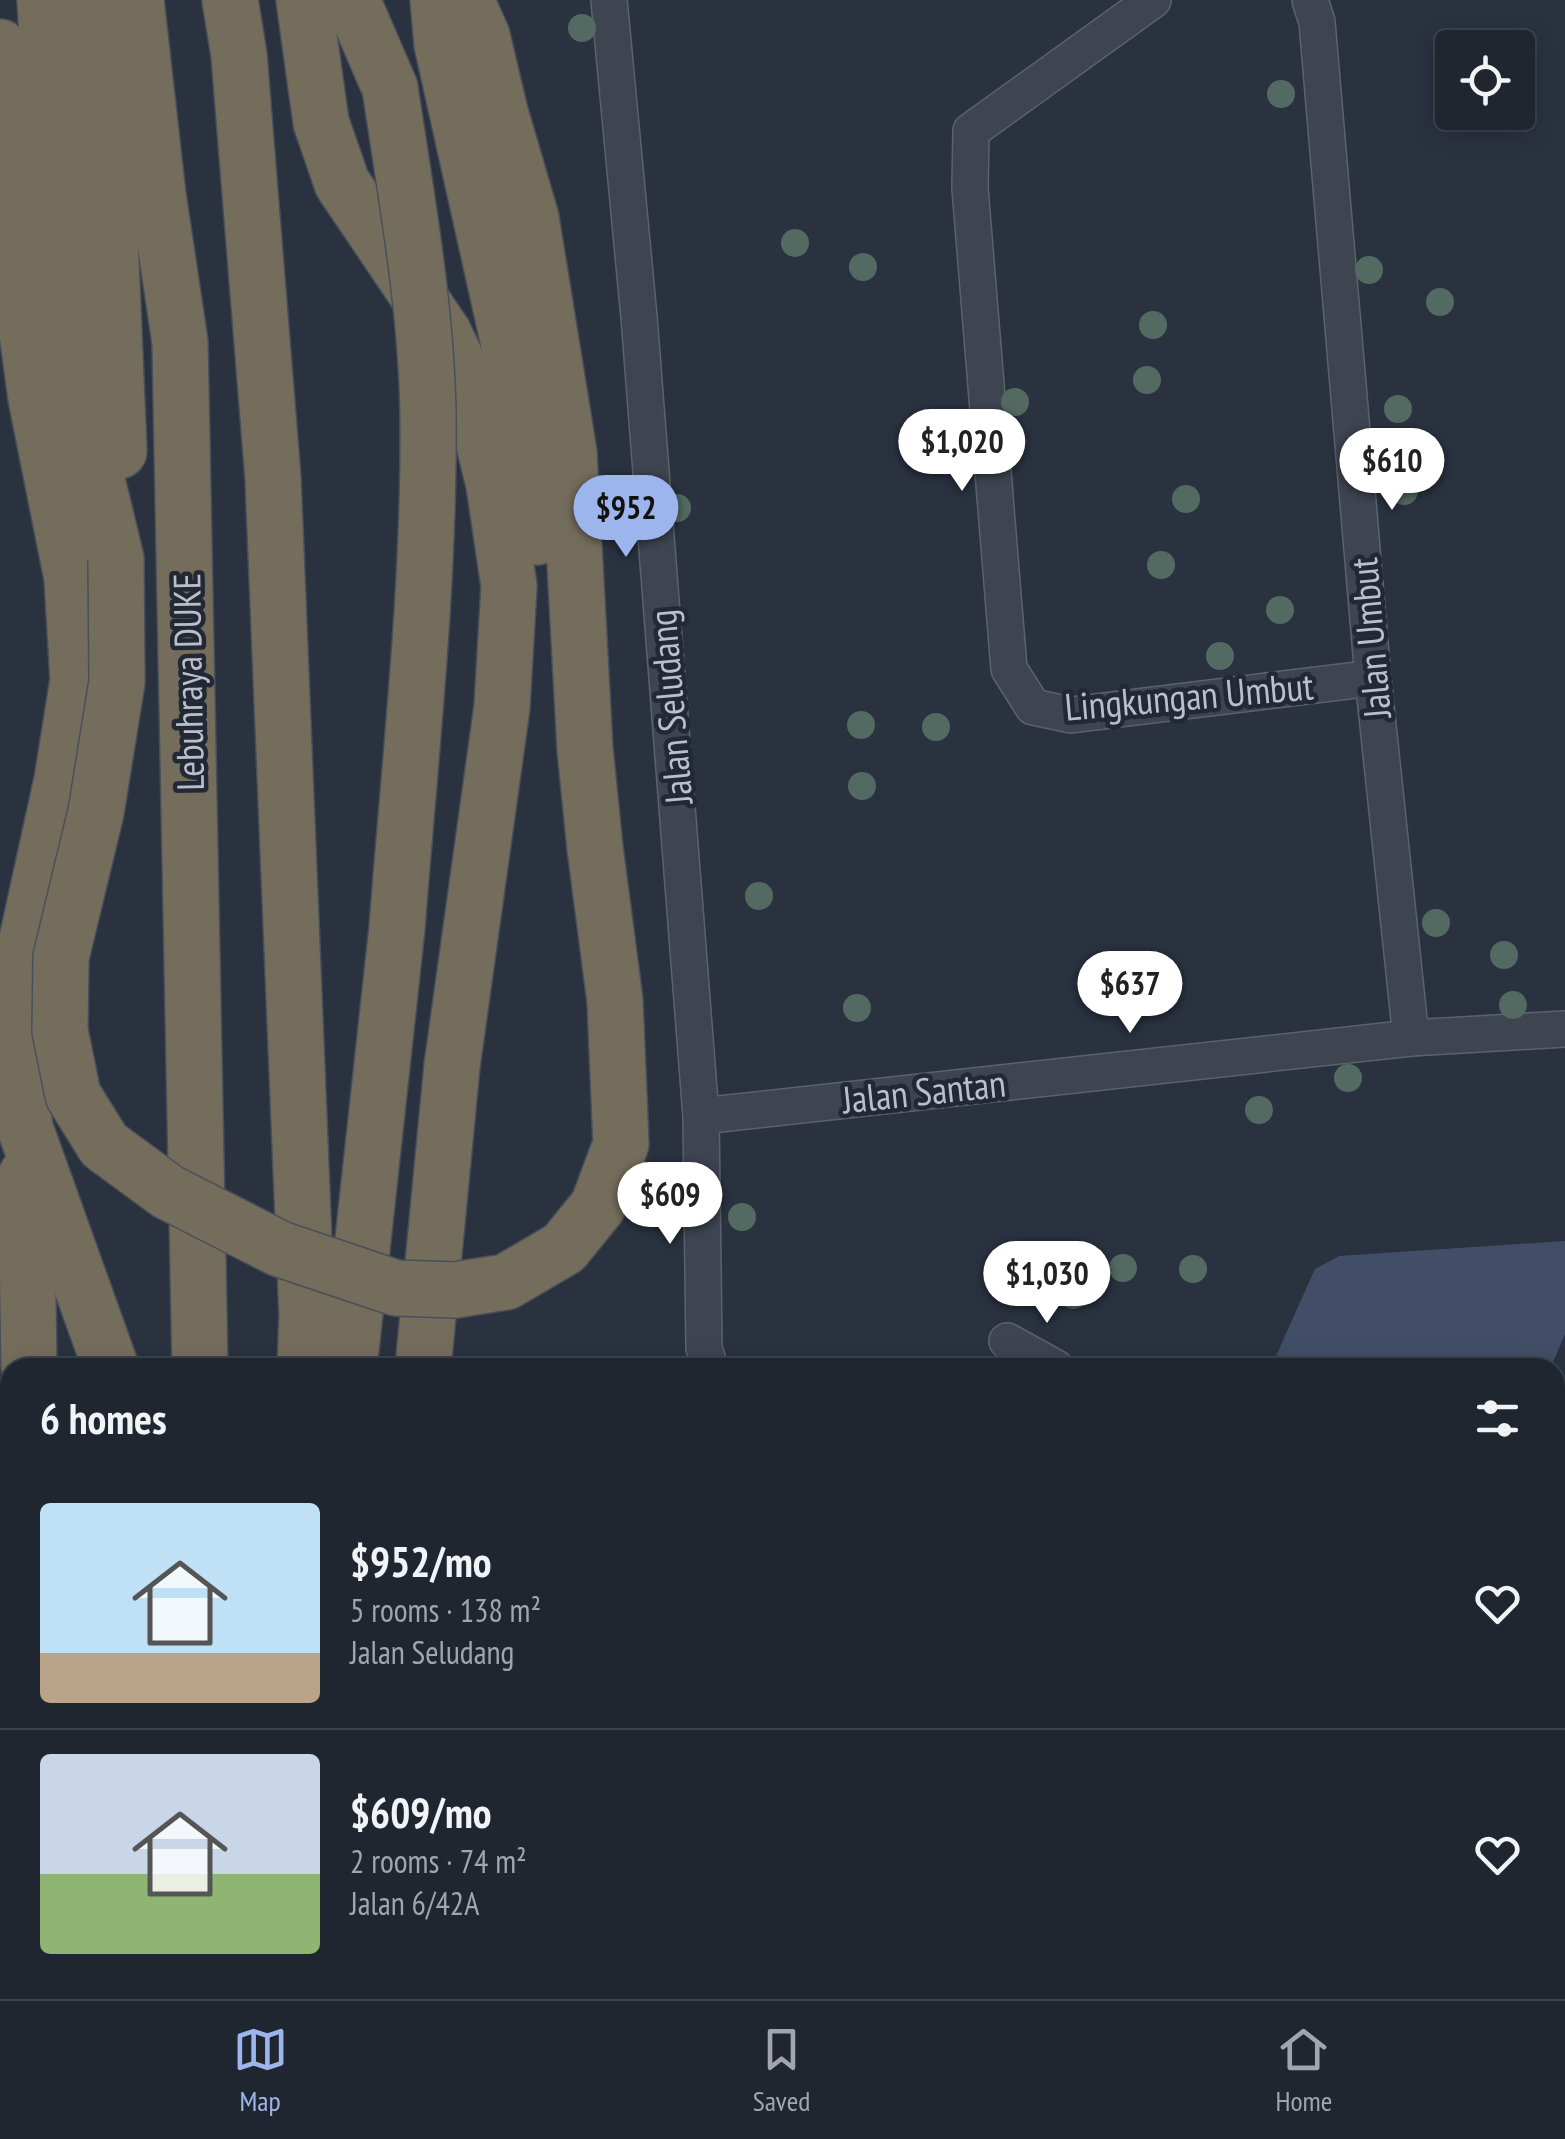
<!DOCTYPE html>
<meta charset="utf-8">
<style>
:root{--surface:#202630;--page:#282e38;--text:#f1f3f6;--muted:#a2a5ab;--line:#3d434c;--accent:#9db5ed}
body{margin:0;font-family:"PT Sans Narrow",sans-serif;background:var(--page);color:var(--text);height:100vh;display:flex;flex-direction:column;font-size:38px;white-space:nowrap}
*{box-sizing:border-box;margin:0}
p{font-size:32px;color:var(--muted)}
.icon{flex:none;width:55px;height:55px;fill:none;stroke:currentColor;stroke-width:2;stroke-linecap:round;stroke-linejoin:round}
.map{position:relative;flex:1;overflow:hidden}
.sheet{position:absolute;left:0px;top:1358px;width:1565px;height:642px;display:flex;flex-direction:column;background:var(--surface);border-radius:30px 30px 0 0;box-shadow:0 5px 25px #0003,0 0 0 2px var(--line)}
.sheet>*{flex:none}
.fabs{position:absolute;left:1435px;top:30px;display:grid;gap:20px}
.fabs a{display:grid;place-items:center;width:100px;height:100px;border-radius:10px;background:var(--surface);box-shadow:0 5px 25px #0003,0 0 0 2px var(--line);font-size:50px}
.price{position:absolute;translate:-50% -85px;padding:0 22px;border-radius:35px;background:#fff;color:#222;font-size:32px;line-height:65px;filter:drop-shadow(0 2px 5px #0008)}
.price::after{content:'';position:absolute;left:50%;top:60px;width:30px;height:22px;margin-left:-15px;background:inherit;clip-path:polygon(0 0,100% 0,50% 100%)}
.price.active{background:var(--accent);color:#111}
ul{padding:0;list-style:none}
li{display:flex;align-items:center;gap:30px;height:250px;padding:0 40px}
li+li{border-top:2px solid var(--line)}
li span{display:grid;place-items:center;flex:none;width:280px;height:200px;border-radius:10px;color:#555}
li>.icon{margin-inline-start:auto}
span .icon{width:120px;height:120px;fill:#fffc;stroke-width:1}
li b{font-size:42px}
h2{display:flex;justify-content:space-between;align-items:center;height:120px;padding:0 40px;font-size:42px}
.menu{display:flex;justify-content:space-around;align-items:center;height:140px;border-top:2px solid var(--line);background:var(--surface);font-size:28px;color:var(--muted)}
.menu a{display:grid;justify-items:center;gap:5px}
.menu .active{color:var(--accent)}
.map>svg:first-child{display:block}
.water{fill:#424e67}
.lines{fill:none;stroke-linecap:round;stroke-linejoin:round}
.lane-casing{stroke:#5c626d;stroke-width:20}
.street-casing{stroke:#5c626d;stroke-width:38}
.highway-casing{stroke:#484f5a;stroke-width:58}
.lane{stroke:#3e4450;stroke-width:18}
.street{stroke:#3e4450;stroke-width:35}
.highway{stroke:#756d5c;stroke-width:55}
.highway-bridge-casing{stroke:#484f5a;stroke-width:58;stroke-linecap:butt}
.highway-bridge{stroke:#756d5c;stroke-width:55}
.tree{fill:#536a63}
.labels{text-anchor:middle;stroke-width:9;stroke-linejoin:round;paint-order:stroke}
.street-label{font-size:38px;fill:#bbbfca;stroke:#222935}
</style>
<div class="map">
<svg width="1565" height="1999" viewBox="0 0 1565 1999">
<rect width="100%" height="100%" fill="#2a3240"/>
<polygon class="water" points="1565,1241 1565,1334 1551,1367 1271,1367 1315,1269 1339,1256"/>
<g class="lines">
<defs>
<polyline id="lane" points="818,1990 830,1999"/>
<g id="street">
<polyline points="609,0 639,317 701,1116 704,1348 710,1368"/>
<polyline points="1153,0 971,131 970,188 1009,669 1033,707 1071,715 1373,678"/>
<polyline points="1310,0 1317,22 1373,678 1411,1038"/>
<polyline points="701,1116 1411,1038 1565,1029"/>
<polyline points="1007,1341 1056,1368"/>
<polyline points="1555,1619 1565,1624"/>
<polyline points="1555,1916 1565,1921"/>
<polyline points="878,1999 884,1990"/>
</g>
<g id="highway">
<polyline points="45,0 61,296 96,476 116,559"/>
<polyline points="95,0 107,165 119,451"/>
<polyline points="136,0 158,195 180,342 200,1368"/>
<polyline points="230,0 239,55 273,478 307,1316 305,1368"/>
<polyline points="304,0 321,122 342,183 444,334 471,391 494,485 509,586 502,707 452,1066 423,1368"/>
<polyline points="352,0 390,88"/>
<polyline points="438,0 442,44 519,389 537,537"/>
<polyline points="466,0 482,36 500,112 531,218 569,453 585,749 595,848"/>
<polyline points="0,47 10,209 36,398 72,578 78,680 62,780 16,990 14,1033 25,1128 111,1368"/>
<polyline points="26,1176 29,1368"/>
<polyline points="349,1368 397,928"/>
<polyline points="15,1999 16,1990"/>
<polyline points="147,1999 148,1990"/>
<polyline points="241,1999 243,1990"/>
<polyline points="345,1999 347,1990"/>
</g>
</defs>
<use href="#lane" class="lane-casing"/>
<use href="#street" class="street-casing"/>
<use href="#highway" class="highway-casing"/>
<use href="#lane" class="lane"/>
<use href="#street" class="street"/>
<use href="#highway" class="highway"/>
<defs>
<g id="highway-bridge">
<path d="M390 88C406 195 426 304 428 412 430 584 410 757 397 928"/>
<polyline points="116,559 117,682 96,812 61,957 60,1031 73,1095 104,1145 168,1192 280,1249 396,1288 455,1290 506,1282 564,1248 598,1206 621,1144 615,1001 595,848"/>
</g>
</defs>
<use href="#highway-bridge" class="highway-bridge-casing"/>
<use href="#highway-bridge" class="highway-bridge"/>
</g>
<g class="tree">
<circle cx="582" cy="28" r="14"/>
<circle cx="1281" cy="94" r="14"/>
<circle cx="795" cy="243" r="14"/>
<circle cx="863" cy="267" r="14"/>
<circle cx="1369" cy="270" r="14"/>
<circle cx="1440" cy="302" r="14"/>
<circle cx="1153" cy="325" r="14"/>
<circle cx="1147" cy="380" r="14"/>
<circle cx="1015" cy="402" r="14"/>
<circle cx="1398" cy="409" r="14"/>
<circle cx="1404" cy="491" r="14"/>
<circle cx="1186" cy="499" r="14"/>
<circle cx="677" cy="508" r="14"/>
<circle cx="1161" cy="565" r="14"/>
<circle cx="1280" cy="610" r="14"/>
<circle cx="1220" cy="656" r="14"/>
<circle cx="861" cy="725" r="14"/>
<circle cx="936" cy="727" r="14"/>
<circle cx="862" cy="786" r="14"/>
<circle cx="759" cy="896" r="14"/>
<circle cx="1436" cy="923" r="14"/>
<circle cx="1504" cy="955" r="14"/>
<circle cx="1513" cy="1005" r="14"/>
<circle cx="857" cy="1008" r="14"/>
<circle cx="1348" cy="1078" r="14"/>
<circle cx="1259" cy="1110" r="14"/>
<circle cx="742" cy="1217" r="14"/>
<circle cx="1036" cy="1264" r="14"/>
<circle cx="1123" cy="1268" r="14"/>
<circle cx="1193" cy="1269" r="14"/>
<circle cx="1073" cy="1295" r="14"/>
</g>
<g class="labels">
<g class="street-label">
<text transform="translate(1371 638) rotate(-95)" y="13">Jalan Umbut</text>
<text transform="translate(189 682) rotate(-91)" y="13">Lebuhraya DUKE</text>
<text transform="translate(1189 697) rotate(-5)" y="13">Lingkungan Umbut</text>
<text transform="translate(671 707) rotate(-95)" y="13">Jalan Seludang</text>
<text transform="translate(924 1092) rotate(-6)" y="13">Jalan Santan</text>
</g>
</g>
</svg>
<div class="fabs">
<a><svg class="icon" aria-label="locate" viewBox="0 0 24 24"><circle cx="12" cy="12" r="6"/><path d="M12 2v4M12 18v4M2 12h4M18 12h4"/></svg></a>
</div>
<b class="price" style="left:962px;top:494px">$1,020</b>
<b class="price" style="left:1392px;top:513px">$610</b>
<b class="price active" style="left:626px;top:560px">$952</b>
<b class="price" style="left:1130px;top:1036px">$637</b>
<b class="price" style="left:670px;top:1247px">$609</b>
<b class="price" style="left:1047px;top:1326px">$1,030</b>
<section class="sheet">
<h2>6 homes<svg class="icon" aria-label="filters" viewBox="0 0 24 24"><path d="M4 7h16M4 17h16"/><circle cx="9" cy="7" r="2"/><circle cx="15" cy="17" r="2"/></svg></h2>
<ul>
<li><span style="background:linear-gradient(#bfe0f5 75%,#b9a48a 0)"><svg class="icon" aria-label="home" viewBox="0 0 24 24"><path d="M3 11l9-7 9 7M6 9v11h12V9"/></svg></span><div><b>$952/mo</b><p>5 rooms · 138 m²</p><p>Jalan Seludang</p></div><svg class="icon" aria-label="heart" viewBox="0 0 24 24"><path d="M12 20l-8-8c-3-5 5-10 8-4 3-6 11-1 8 4z"/></svg></li>
<li><span style="background:linear-gradient(#c9d6e8 60%,#8fb573 0)"><svg class="icon" aria-label="home" viewBox="0 0 24 24"><path d="M3 11l9-7 9 7M6 9v11h12V9"/></svg></span><div><b>$609/mo</b><p>2 rooms · 74 m²</p><p>Jalan 6/42A</p></div><svg class="icon" aria-label="heart" viewBox="0 0 24 24"><path d="M12 20l-8-8c-3-5 5-10 8-4 3-6 11-1 8 4z"/></svg></li>
</ul>
</section>
</div>
<nav class="menu">
<a class="active"><svg class="icon" aria-label="map" viewBox="0 0 24 24"><path d="M3 6l6-2 6 2 6-2v14l-6 2-6-2-6 2zM9 4v14M15 6v14"/></svg>Map</a>
<a><svg class="icon" aria-label="saved" viewBox="0 0 24 24"><path d="M7 4h10v16l-5-4-5 4z"/></svg>Saved</a>
<a><svg class="icon" aria-label="home" viewBox="0 0 24 24"><path d="M3 11l9-7 9 7M6 9v11h12V9"/></svg>Home</a>
</nav>
